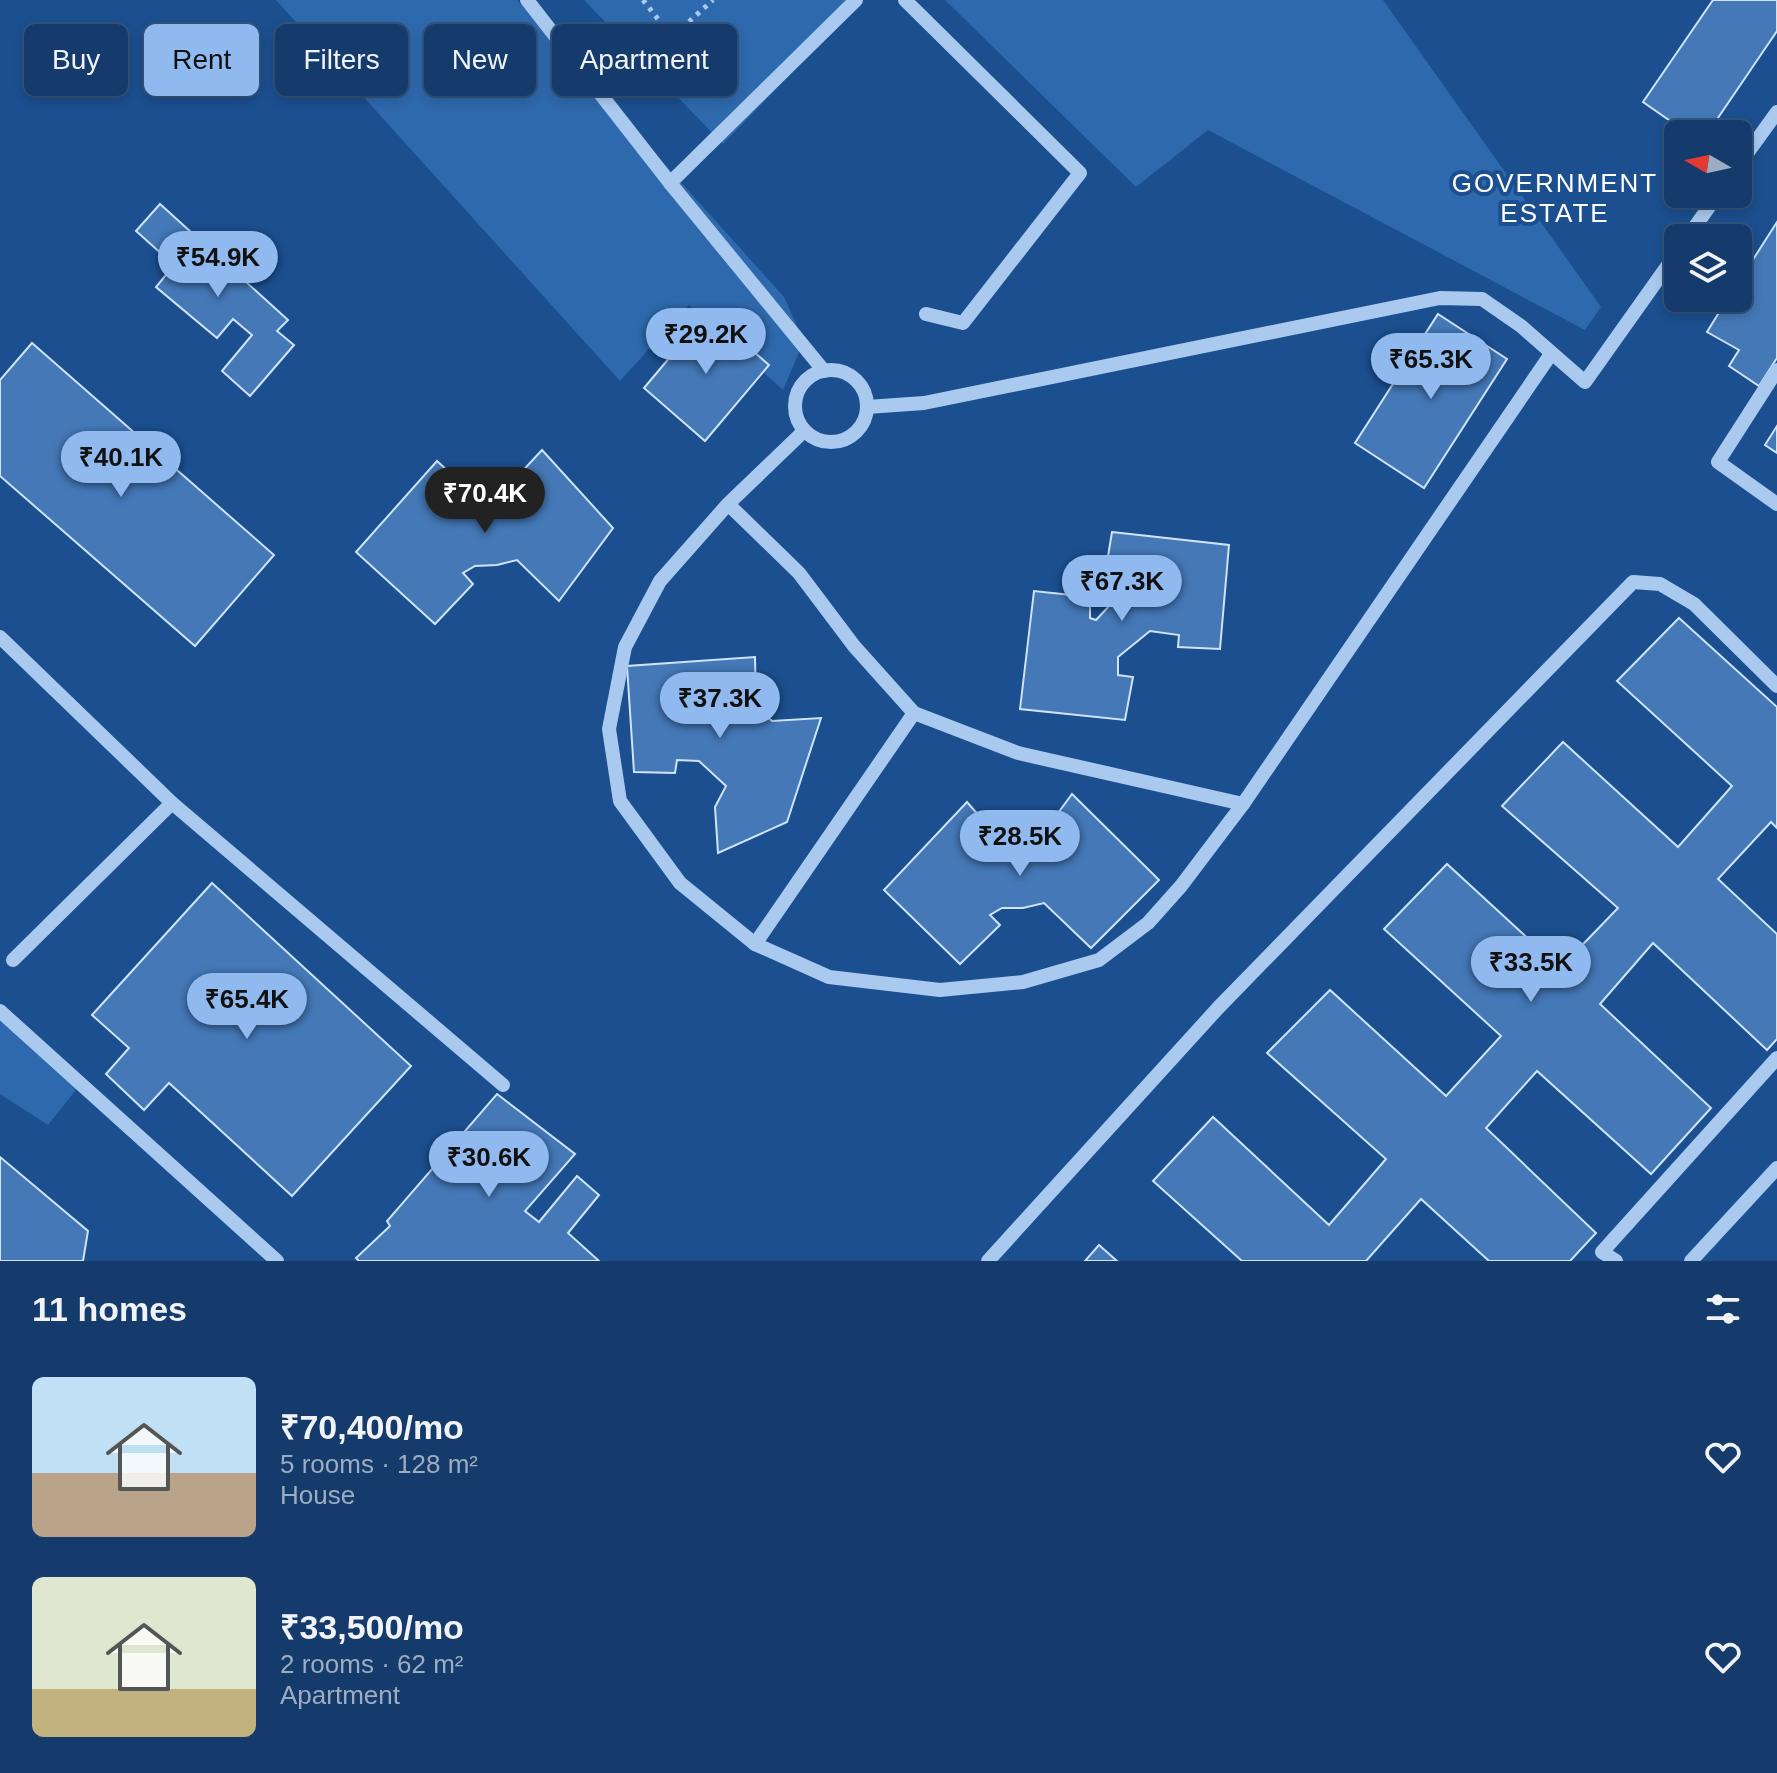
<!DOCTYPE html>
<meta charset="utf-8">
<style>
:root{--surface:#143b6b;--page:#1d4271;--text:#f1f3f6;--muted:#9dadc1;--line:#33557e;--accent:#90b9f0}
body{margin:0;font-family:Helvetica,sans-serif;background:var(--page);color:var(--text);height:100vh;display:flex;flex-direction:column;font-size:30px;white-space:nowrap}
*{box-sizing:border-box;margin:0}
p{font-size:26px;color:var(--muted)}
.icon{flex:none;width:44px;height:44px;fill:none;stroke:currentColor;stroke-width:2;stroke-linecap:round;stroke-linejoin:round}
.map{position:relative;height:1261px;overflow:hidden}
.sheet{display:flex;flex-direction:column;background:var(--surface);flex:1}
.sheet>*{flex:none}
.top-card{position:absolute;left:24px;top:24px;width:800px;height:72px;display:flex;gap:16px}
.needle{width:52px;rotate:279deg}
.buttons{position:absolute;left:1664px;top:120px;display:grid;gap:16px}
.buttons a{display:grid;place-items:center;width:88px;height:88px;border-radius:12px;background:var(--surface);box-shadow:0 4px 12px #0003,0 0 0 2px var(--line);font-size:40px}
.price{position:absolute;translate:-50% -68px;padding:0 18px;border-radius:28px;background:var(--accent);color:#111;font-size:26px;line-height:52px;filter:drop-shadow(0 2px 4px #0008)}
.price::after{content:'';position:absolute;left:50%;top:48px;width:24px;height:18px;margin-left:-12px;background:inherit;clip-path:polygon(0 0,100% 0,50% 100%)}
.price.selected{background:#222;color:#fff}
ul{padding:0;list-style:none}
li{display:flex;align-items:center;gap:24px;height:200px;padding:0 32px}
li span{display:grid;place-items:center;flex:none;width:224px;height:160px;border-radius:12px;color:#555}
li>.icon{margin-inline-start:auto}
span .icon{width:96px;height:96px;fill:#fffc;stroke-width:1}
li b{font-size:34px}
h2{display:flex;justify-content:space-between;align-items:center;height:96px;padding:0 32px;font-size:34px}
.chip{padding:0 28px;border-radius:12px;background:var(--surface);box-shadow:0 4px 12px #0003,0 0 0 2px var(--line);font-size:28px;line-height:72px}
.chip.selected{background:var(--accent);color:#111}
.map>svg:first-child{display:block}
.green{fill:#2e69ad}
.building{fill:#4478b7;stroke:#cfe3fa;stroke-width:2}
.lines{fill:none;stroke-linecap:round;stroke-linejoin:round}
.path{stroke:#a9c9ee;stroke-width:5;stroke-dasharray:4 6;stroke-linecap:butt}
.minor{stroke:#a9c9ee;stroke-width:14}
.labels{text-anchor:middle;stroke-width:8;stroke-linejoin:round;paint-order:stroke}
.neighbourhood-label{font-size:26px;letter-spacing:2px;fill:#fff;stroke:#1b4f8f}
</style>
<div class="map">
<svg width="1777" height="1261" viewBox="0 0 1777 1261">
<rect width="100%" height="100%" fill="#1b4f8f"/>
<g class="green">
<polygon points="276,0 517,0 784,297 804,341 783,390 689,305 620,381"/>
<polygon points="584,0 862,0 723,144"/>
<polygon points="945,0 1383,0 1601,307 1585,330 1208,130 1136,187"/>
<polygon points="0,1021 83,1081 48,1125 0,1094"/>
</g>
<g class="building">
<polygon points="1713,0 1777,0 1777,31 1707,134 1689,134 1643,102"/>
<polygon points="160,204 288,320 277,331 294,345 250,396 222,371 252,335 233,319 217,338 156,287 174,265 136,231"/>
<polygon points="1777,222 1777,358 1759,386 1729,366 1739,350 1707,332 1728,298 1738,298 1738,283"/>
<polygon points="708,312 769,365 705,441 644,388"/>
<polygon points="1438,314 1507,359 1424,488 1355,443"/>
<polygon points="32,343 274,555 195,646 0,476 0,380"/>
<polygon points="1777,426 1777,453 1765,445"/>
<polygon points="542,450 613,528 559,601 517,560 497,565 475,566 463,573 473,584 435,624 356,552 437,461 488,508"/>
<polygon points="1112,532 1229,545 1220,649 1178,647 1179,635 1150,631 1118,657 1118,675 1133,677 1125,720 1020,709 1034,591 1090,597 1090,618 1096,620 1125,589 1103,586"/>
<polygon points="1679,618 1777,707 1777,828 1771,822 1718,879 1777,934 1777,1039 1767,1050 1653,943 1600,1004 1711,1108 1651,1174 1537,1071 1486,1128 1596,1233 1570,1261 1489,1261 1421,1199 1366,1261 1242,1261 1153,1181 1213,1117 1329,1225 1386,1159 1267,1053 1330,990 1446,1096 1501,1036 1384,929 1447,864 1560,968 1618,908 1502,806 1563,742 1678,847 1732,786 1617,681"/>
<polygon points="755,657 756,706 772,721 821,718 787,822 718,853 715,807 726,786 699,761 677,760 675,773 634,772 627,666"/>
<polygon points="1072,794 1159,880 1091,948 1044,903 1023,908 1002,908 990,915 1000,925 960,964 884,890 967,802 1001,841 1039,839"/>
<polygon points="212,883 411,1066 292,1196 169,1083 144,1110 106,1074 129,1048 92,1015"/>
<polygon points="497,1094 575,1154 525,1211 539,1222 577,1176 599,1195 568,1233 599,1261 359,1261 356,1258 390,1226 387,1221"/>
<polygon points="0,1157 88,1231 83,1261 0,1261"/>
<polygon points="1099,1245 1117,1261 1085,1261"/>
</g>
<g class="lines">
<polyline class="path" points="643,0 672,37 713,0"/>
<g class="minor">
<polyline points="527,0 670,183 824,371"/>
<polyline points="905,0 1080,173 963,323 926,314"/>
<polyline points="1738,166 1777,112"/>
<polyline points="670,183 856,0"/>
<polyline points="1687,238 1718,194"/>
<polyline points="1777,370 1718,462 1777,504"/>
<circle cx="831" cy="406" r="36"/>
<polyline points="867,407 924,403 1440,298 1482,299 1521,326 1585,382 1678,251"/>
<polyline points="728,504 799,573 854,646 914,713 1018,753 1243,804 1181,886 1148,923 1099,960 1023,982 940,990 829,977 755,944 680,883 620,801 609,729 625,647 660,581 728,504 804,431"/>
<polyline points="0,637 172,803 503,1085"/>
<polyline points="1243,804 1551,354"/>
<polyline points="755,944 914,713"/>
<polyline points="13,960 172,803"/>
<polyline points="0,1011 277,1261"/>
<polyline points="988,1261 1218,1008 1633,582 1660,584 1694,604 1777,686"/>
<polyline points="1616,1261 1602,1252 1777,1058"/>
<polyline points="1691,1261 1777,1168"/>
</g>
</g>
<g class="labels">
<g class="neighbourhood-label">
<text x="1555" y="192">GOVERNMENT<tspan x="1555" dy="30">ESTATE</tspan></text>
</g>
</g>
</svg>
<div class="buttons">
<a><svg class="needle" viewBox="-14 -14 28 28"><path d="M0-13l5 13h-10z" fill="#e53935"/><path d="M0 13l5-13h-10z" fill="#9dadc1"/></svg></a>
<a><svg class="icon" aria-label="layers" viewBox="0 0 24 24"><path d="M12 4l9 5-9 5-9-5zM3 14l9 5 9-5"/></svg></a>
</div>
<b class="price" style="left:218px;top:299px">₹54.9K</b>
<b class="price" style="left:706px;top:376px">₹29.2K</b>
<b class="price" style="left:1431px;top:401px">₹65.3K</b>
<b class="price" style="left:121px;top:499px">₹40.1K</b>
<b class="price selected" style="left:485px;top:535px">₹70.4K</b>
<b class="price" style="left:1122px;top:623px">₹67.3K</b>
<b class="price" style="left:720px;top:740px">₹37.3K</b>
<b class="price" style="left:1020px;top:878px">₹28.5K</b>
<b class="price" style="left:1531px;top:1004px">₹33.5K</b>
<b class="price" style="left:247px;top:1041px">₹65.4K</b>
<b class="price" style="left:489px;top:1199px">₹30.6K</b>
<div class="top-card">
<a class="chip">Buy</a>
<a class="chip selected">Rent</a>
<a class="chip">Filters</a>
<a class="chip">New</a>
<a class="chip">Apartment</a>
</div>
</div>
<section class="sheet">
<h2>11 homes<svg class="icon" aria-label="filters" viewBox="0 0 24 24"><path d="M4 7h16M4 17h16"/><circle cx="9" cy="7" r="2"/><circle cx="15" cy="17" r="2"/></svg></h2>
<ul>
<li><span style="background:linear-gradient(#bfe0f5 60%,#b9a48a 0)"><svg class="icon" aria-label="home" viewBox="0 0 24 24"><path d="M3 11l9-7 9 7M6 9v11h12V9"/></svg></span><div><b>₹70,400/mo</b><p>5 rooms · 128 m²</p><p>House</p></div><svg class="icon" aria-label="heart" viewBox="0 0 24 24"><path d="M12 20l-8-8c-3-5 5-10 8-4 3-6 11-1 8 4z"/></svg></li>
<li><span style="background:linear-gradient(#dfe7d0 70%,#c2b280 0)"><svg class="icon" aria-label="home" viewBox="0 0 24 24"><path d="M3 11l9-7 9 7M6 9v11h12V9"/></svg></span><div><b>₹33,500/mo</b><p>2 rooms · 62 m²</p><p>Apartment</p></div><svg class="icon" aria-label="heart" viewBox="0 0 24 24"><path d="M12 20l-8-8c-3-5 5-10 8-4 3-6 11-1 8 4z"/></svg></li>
</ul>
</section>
